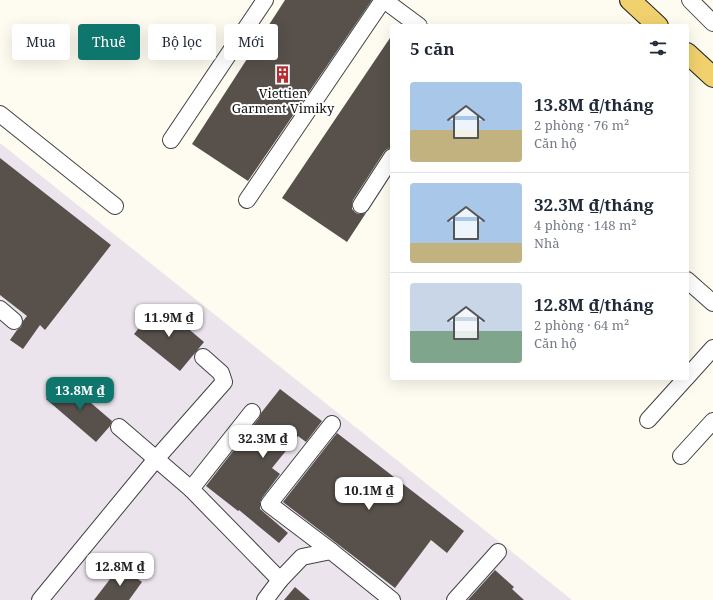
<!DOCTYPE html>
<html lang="vi">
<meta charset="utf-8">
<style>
:root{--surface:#fff;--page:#f6f6f7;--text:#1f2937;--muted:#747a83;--line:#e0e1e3;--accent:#0f766e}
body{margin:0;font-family:"Noto Serif",serif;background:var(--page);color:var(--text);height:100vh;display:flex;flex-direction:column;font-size:15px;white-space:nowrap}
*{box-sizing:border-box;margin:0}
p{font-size:13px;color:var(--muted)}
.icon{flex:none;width:22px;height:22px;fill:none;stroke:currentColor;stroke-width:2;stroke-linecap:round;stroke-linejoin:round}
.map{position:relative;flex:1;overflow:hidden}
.drawer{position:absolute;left:390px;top:24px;width:299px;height:356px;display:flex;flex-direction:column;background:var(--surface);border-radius:4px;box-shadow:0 4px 16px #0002}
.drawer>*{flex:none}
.hud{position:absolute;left:12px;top:24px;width:318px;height:36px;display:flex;gap:8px}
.price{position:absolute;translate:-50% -34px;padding:0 9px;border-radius:8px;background:#fff;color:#222;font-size:13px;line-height:26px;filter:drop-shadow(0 1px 2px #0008)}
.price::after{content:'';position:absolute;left:50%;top:24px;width:12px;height:9px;margin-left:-6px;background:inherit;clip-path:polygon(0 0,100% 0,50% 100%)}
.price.on{background:var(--accent);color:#fff}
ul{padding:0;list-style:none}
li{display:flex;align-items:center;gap:12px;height:100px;padding:0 20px}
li+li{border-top:1px solid var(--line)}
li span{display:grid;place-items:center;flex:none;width:112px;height:80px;border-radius:4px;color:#555}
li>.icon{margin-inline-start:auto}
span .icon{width:48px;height:48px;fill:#fffc;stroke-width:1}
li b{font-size:17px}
h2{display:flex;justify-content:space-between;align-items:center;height:48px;padding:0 20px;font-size:17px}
.pill{padding:0 14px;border-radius:4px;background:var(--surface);box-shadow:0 4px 16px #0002;font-size:14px;line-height:36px}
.pill.on{background:var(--accent);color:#fff}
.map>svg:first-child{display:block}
.industrial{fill:#ece4ed}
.building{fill:#57504b}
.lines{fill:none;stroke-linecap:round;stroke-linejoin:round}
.minor-casing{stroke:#424242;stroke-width:18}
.major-casing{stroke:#202020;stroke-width:22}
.minor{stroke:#fff;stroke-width:16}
.major{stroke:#f1d16e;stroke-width:20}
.labels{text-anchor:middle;stroke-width:4;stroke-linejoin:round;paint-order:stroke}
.poi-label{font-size:13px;fill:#0f0f0f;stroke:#fff}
</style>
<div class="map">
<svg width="713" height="600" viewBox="0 0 713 600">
<rect width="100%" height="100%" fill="#fefcf1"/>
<polygon class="industrial" points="0,143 572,600 0,600"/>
<g class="building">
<polygon points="285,0 372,0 248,181 192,144"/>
<polygon points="392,35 392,148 387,149 384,152 353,200 352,205 352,209 356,213 360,214 366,213 347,242 282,198"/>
<polygon points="0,158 111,245 45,330 40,325 23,349 10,340 17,330 21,327 23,321 27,316 0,295"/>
<polygon points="159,304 204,342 180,371 134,334"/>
<polygon points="63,379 112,421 110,426 96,442 46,399"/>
<polygon points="280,389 322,421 306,442 298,436 272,468 280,474 262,498 260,502 260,509 288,533 279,543 239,510 238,511 206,486 259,418 261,413"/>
<polygon points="337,433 464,531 447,553 431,540 395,588 283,502"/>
<polygon points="120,566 142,582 129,600 94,600"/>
<polygon points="495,570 514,587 512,589 524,600 468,600"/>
<polygon points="295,587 310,600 284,600"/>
</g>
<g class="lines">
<defs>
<g id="minor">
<polyline points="384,0 419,26"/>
<polyline points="690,0 713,23"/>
<polyline points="0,114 115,206"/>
<polyline points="171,140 265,0"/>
<polyline points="247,200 383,0"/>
<polyline points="361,205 392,157"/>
<polyline points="687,280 713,303"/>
<polyline points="0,309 14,321"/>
<polyline points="687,377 713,348"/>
<polyline points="648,420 686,378"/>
<polyline points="119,427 191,489 280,580 265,600"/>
<polyline points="681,456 713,421"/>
<polyline points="191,489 252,412"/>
<polyline points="331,551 269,504 332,424"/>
<polyline points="280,580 302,557 331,551 392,600"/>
<polyline points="40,600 156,459 224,382 221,373 203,357"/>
<polyline points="455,600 498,552"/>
</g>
<g id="major">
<polyline points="630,0 658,26"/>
<polyline points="687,53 713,77"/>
</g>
</defs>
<use href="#minor" class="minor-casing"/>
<use href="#major" class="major-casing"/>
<use href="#minor" class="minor"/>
<use href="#major" class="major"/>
</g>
<defs>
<symbol id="building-bare" viewBox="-9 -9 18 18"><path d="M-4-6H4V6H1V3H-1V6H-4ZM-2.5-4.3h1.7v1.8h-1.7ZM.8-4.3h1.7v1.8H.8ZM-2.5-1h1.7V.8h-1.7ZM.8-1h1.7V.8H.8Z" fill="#b82d34" stroke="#fff" stroke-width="2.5" paint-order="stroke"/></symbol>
</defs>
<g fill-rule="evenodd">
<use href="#building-bare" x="270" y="62" width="25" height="25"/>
</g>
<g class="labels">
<g class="poi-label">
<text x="283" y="98">Viettien<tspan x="283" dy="15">Garment Vimiky</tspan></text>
</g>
</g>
</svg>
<b class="price" style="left:169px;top:338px">11.9M ₫</b>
<b class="price on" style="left:80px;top:411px">13.8M ₫</b>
<b class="price" style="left:263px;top:459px">32.3M ₫</b>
<b class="price" style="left:369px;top:511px">10.1M ₫</b>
<b class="price" style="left:120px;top:587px">12.8M ₫</b>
<div class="hud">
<a class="pill">Mua</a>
<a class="pill on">Thuê</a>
<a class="pill">Bộ lọc</a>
<a class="pill">Mới</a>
</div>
<section class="drawer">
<h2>5 căn<svg class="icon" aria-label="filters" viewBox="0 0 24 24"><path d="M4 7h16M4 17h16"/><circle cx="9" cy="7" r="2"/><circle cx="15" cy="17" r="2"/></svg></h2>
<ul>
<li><span style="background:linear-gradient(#a9c7e8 60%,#c2b280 0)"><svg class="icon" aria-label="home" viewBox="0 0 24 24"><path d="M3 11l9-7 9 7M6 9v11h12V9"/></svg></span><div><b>13.8M ₫/tháng</b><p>2 phòng · 76 m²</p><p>Căn hộ</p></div></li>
<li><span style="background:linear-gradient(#a9c7e8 75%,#c2b280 0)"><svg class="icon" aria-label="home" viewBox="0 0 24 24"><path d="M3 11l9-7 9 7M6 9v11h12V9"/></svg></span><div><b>32.3M ₫/tháng</b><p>4 phòng · 148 m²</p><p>Nhà</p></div></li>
<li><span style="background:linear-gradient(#c9d6e8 60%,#7fa58c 0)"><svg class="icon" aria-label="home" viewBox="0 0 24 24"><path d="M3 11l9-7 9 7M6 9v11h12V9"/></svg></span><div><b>12.8M ₫/tháng</b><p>2 phòng · 64 m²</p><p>Căn hộ</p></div></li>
</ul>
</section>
</div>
